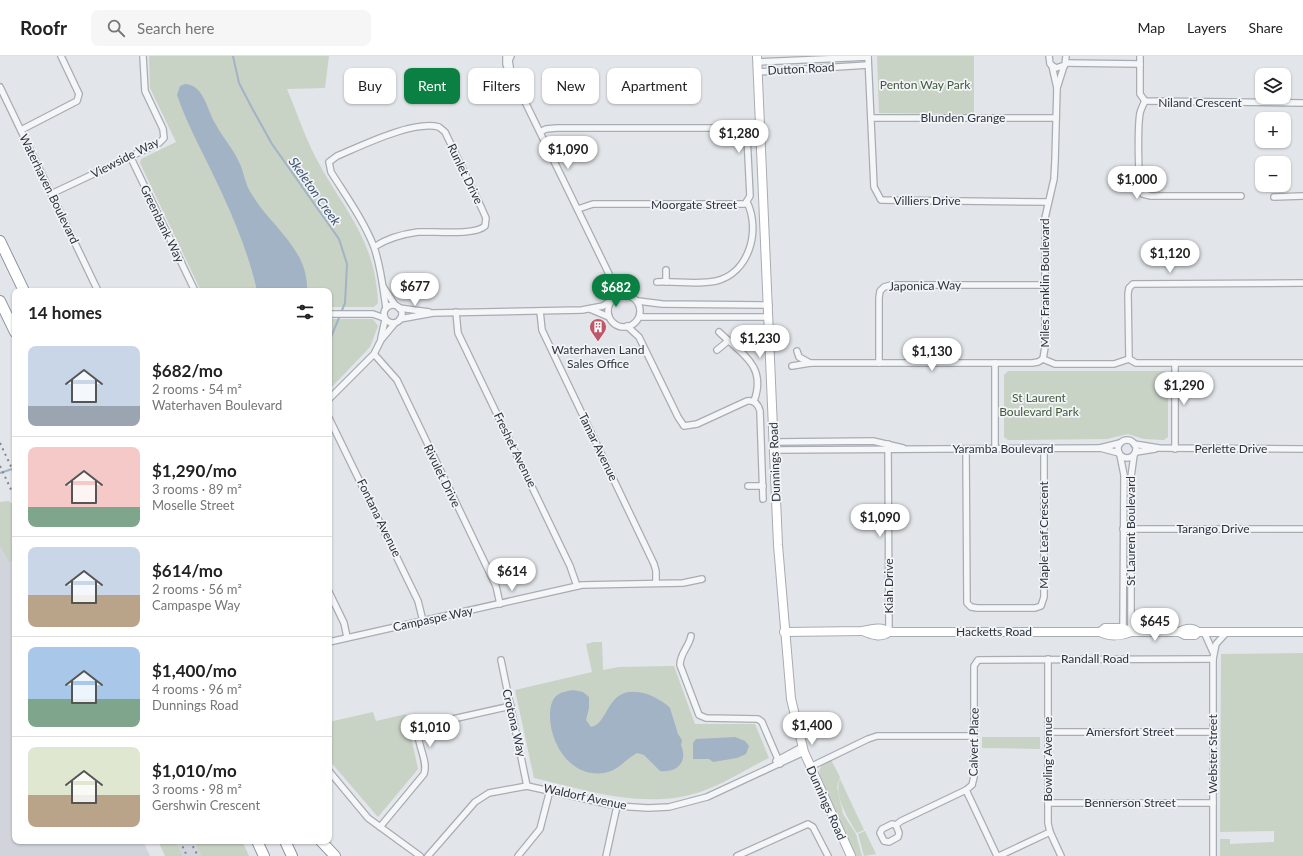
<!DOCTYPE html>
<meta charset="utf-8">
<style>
:root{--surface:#fff;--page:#f6f6f6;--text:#222;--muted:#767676;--line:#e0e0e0;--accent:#0b8043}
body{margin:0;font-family:Lato,sans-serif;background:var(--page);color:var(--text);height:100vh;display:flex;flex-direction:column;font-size:15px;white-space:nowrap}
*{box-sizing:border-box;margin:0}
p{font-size:13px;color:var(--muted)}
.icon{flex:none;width:22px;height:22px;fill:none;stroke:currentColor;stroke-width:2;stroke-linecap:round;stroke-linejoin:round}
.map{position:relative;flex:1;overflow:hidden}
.details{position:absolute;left:12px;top:232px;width:320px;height:556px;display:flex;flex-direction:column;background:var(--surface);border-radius:8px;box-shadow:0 1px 3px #0004}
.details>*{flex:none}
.banner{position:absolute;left:344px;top:12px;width:380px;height:36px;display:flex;gap:8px}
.tools{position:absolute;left:1255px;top:12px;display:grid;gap:8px}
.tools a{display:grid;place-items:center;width:36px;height:36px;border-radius:8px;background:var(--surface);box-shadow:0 1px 3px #0004;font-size:20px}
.price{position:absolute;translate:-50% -34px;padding:0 9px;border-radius:14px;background:#fff;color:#222;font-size:13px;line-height:26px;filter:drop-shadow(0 1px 2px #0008)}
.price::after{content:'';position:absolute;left:50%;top:24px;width:12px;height:9px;margin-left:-6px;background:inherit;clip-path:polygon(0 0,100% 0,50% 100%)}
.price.active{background:var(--accent);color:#fff}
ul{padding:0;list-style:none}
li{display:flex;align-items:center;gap:12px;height:100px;padding:0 16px}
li+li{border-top:1px solid var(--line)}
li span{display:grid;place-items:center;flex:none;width:112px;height:80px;border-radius:8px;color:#555}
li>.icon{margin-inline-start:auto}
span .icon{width:48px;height:48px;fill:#fffc;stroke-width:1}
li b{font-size:17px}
h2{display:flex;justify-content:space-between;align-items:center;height:48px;padding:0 16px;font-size:17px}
.pill{padding:0 14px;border-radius:8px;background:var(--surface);box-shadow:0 1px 3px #0004;font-size:14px;line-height:36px}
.pill.active{background:var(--accent);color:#fff}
header{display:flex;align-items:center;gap:24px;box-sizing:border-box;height:56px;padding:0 20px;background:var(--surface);border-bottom:1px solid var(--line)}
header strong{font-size:19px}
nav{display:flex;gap:22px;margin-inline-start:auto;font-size:14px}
.search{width:280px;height:36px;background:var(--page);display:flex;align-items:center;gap:10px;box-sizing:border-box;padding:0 14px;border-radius:8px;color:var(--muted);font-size:15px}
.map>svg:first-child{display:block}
.built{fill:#d1d4db}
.green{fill:#c8d2c5}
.water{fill:#a2b3c5}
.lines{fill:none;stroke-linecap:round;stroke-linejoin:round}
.stream{stroke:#a2b3c5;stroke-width:2}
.street-casing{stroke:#a8acb3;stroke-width:8}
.secondary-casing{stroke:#a8acb3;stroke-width:10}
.highway-casing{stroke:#8b939e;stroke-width:12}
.street{stroke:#f5f6f8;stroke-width:5.5}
.secondary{stroke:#fff;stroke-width:8}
.highway{stroke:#fff;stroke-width:10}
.rail{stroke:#7e8591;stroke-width:2;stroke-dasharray:2 4;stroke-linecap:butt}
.labels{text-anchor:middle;stroke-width:3.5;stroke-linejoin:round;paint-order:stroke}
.street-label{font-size:12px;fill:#2c343f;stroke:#f2f4f7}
.park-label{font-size:12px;fill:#42593b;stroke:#f2f4f7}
.poi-label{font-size:12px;fill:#2c343f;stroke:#f2f4f7}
.water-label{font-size:13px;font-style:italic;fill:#3b536e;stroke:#f2f4f7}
</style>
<header>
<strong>Roofr</strong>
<div class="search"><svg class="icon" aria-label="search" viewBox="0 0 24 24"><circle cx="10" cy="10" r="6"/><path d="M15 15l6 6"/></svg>Search here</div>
<nav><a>Map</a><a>Layers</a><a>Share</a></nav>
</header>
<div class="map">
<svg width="1303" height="800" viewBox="0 0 1303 800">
<rect width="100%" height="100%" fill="#e2e5e9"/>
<g class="built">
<polygon points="0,490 9,507 15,504 15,785 143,785 150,800 0,800"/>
<polygon points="176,785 194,785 201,800 183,800"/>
</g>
<g class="green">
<path d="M149 0H329L325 32 287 33C295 52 302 73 311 92 338 149 375 177 378 247L374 251H329V235H201L140 107 141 103 176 86 150 32Z"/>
<polygon points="877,0 974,0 974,58 879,57"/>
<polygon points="329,263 373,263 378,270 370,291 329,334"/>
<polygon points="1008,315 1165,315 1168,318 1168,381 1164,384 1144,383 1128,378 1107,383 1008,384 1004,381 1004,319"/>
<polygon points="8,445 15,449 15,504 9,507 0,490 0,446"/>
<path d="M594 586H602L603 614 619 611 674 610 695 668H755L769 702C746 713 724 728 700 736 644 754 590 735 534 722L515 634 592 616 586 588Z"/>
<polygon points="1303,597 1303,800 1220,800 1220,783 1230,783 1230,788 1274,786 1274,775 1220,776 1221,598"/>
<polygon points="373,656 376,665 406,658 418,713 378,761 329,704 329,666"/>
<polygon points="982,681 1040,681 1040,693 982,692"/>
<path d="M831 704 840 721 837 731 843 758 856 778 862 800H855L820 720C818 710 823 708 831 704Z"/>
<path d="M840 723 864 774 857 777C849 764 833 739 840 723Z"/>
<polygon points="865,775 876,798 864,800 858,778"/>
<polygon points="158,785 176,785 183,800 165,800"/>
<polygon points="194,785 242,785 249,800 201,800"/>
</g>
<g class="water">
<path d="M185 28C204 29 207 54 215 67 222 81 233 92 239 106 244 116 245 128 251 137 270 170 309 193 307 235H257C246 185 222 136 199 90 191 73 183 57 177 39L180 30Z"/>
<path d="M573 634 583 636 589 641V652L586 664 591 671C611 667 605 626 647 638 653 640 666 647 670 652L678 678 682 684 681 689C688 705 678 717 660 715L644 699 637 697C625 703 620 714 604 717 571 722 550 688 550 660 550 653 551 645 556 640 561 636 567 635 573 634Z"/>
<polygon points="735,681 745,685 749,690 746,698 737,702 713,706 709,703 693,703 693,687 696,683"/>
</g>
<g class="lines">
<g class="stream">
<polyline points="233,0 239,27 252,52 272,88 339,183 347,208 345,247 329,286"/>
<polyline points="0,417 15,412"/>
</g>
<defs>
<g id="street">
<polyline points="506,0 506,8 508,14"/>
<polyline points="511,0 509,4 511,17 609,218 613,241"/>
<polyline points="868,0 874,131 881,144 1047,146"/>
<polyline points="1049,0 1050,8 1056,12 1065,9 1066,0"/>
<polyline points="1140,0 1140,38 1145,45 1303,47"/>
<polyline points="758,6 868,1"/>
<polyline points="1066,7 1140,8"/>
<polyline points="758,16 868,9"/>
<polyline points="0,31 98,235"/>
<polyline points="1057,32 1064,10"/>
<path d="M1145 45C1143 49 1141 53 1140 57 1138 69 1137 130 1143 138L1151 140H1241"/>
<polyline points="871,62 1056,62"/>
<polyline points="21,74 77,45 79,38 61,0"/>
<polyline points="540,76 546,73 557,72 736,72 743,73 747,80 750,140 745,148 593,148 578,153"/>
<polyline points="130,100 195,235"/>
<polyline points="51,138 159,87 164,82 163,73 145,35 143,0"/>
<polyline points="1274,141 1303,140"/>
<path d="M374 191C386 183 403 178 418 176 433 175 474 180 485 170L486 162 482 153 445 76 439 71C413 64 361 90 337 100L329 106 331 116C346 140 364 165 374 191 381 211 383 232 386 252"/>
<polyline points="666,214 666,226"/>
<polyline points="612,222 627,240"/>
<path d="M657 226C676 225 697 229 716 225 749 217 761 175 747 146"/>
<polyline points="384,232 395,249"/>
<circle cx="624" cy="255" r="16"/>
<polyline points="638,245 662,248 769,249"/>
<circle cx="393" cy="258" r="9"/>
<polyline points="399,252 429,256"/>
<polyline points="590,253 609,261"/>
<polyline points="540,255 542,274 654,508 656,515 656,527"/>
<polyline points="456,256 458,277 570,510 577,530"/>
<polyline points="329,258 373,258 384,262"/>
<polyline points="640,261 769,261"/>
<polyline points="400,263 433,257 582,254 603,250 610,245"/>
<path d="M627 270 639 281 678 361 684 370 697 368 747 345C754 344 758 348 760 355L763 443"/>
<path d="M719 276C742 298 767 310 754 345"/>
<polyline points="381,282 385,264"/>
<polyline points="717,294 728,285"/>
<polyline points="797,295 799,301 810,307"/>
<polyline points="374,298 397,324 496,530 500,548"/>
<polyline points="1043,303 1045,291 1045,162 1054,123 1055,105 1057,32 1052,10"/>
<polyline points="1043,303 1055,308 1114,308 1129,303"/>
<polyline points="1129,303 1128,238 1129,232 1133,228 1303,227"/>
<polyline points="1129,303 1136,307 1303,307"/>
<polyline points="879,307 879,242 880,235 884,231 891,229 1044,229"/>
<polyline points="995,307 995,393"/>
<polyline points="792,310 810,307 1032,307 1038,306 1043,303"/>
<polyline points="329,343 374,298 381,284 395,267"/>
<polyline points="329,362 418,545 423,565"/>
<circle cx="1127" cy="393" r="9"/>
<polyline points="775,386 873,385 903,392"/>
<polyline points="888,388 889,576"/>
<polyline points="1134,388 1159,392 1303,393"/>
<polyline points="1100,392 1120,387"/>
<polyline points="966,393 967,547 971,551 977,552 1035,552 1041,550 1044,541 1044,392"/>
<polyline points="1175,393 1175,307"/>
<polyline points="775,394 1100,392 1119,397"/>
<polyline points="1136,396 1155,393"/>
<polyline points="1120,399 1124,419 1123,572"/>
<polyline points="748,430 763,430"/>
<polyline points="1123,473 1303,473"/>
<polyline points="329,536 344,567 347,581"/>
<polyline points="1131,576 1131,421 1134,399"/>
<polyline points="1204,576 1213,596"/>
<path d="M691 580C689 591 680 597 680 609L699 659 706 662 758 663 762 666 780 708"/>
<polyline points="329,586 582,529 683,527 702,523"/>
<polyline points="1048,603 1048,767 1050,776 1061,800"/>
<polyline points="501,604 527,730"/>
<polyline points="1048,676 1213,676"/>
<polyline points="776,705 802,691"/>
<polyline points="810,711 868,683 877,680 974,680"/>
<polyline points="329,715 368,762 420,800"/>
<polyline points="966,734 997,800"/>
<polyline points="1048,747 1213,747"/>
<polyline points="896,769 899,777 898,781 889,786 884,785 880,777 882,773 892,768 896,769 901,765 966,734 972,729 974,721 974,610 978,604 1213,603"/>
<path d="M380 771 424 718C429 703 414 686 420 672L426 669 511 650"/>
<polyline points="428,800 475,746 489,737 527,730 617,750 648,752 669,751 707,741 804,696"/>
<polyline points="518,800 540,773 550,734"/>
<polyline points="606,800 617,750"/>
<polyline points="737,800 808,768 813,771 828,800"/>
<polyline points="999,800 1050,776"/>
<polyline points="1213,800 1213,603 1216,588 1227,576"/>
</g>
<g id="secondary">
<polyline points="757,0 778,489 791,643 804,696 851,800"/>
<path d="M863 575C872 579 881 582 889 576"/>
<path d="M784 576 863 575C872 573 882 570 889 576H1100C1109 581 1121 580 1131 576"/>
<polyline points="1100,576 1105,572 1123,572 1131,576 1179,576 1185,579 1195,579 1198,576"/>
<path d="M1179 576C1186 572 1192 571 1198 576H1303"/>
</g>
<g id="highway">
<polyline points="0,185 24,235"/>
<polyline points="0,245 15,276"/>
<polyline points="257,785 264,800"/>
<polyline points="285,785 292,800"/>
<polyline points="321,785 335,800"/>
</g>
</defs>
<use href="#street" class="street-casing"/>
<use href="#secondary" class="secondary-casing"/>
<use href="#highway" class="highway-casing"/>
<use href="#street" class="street"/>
<use href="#secondary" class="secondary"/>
<use href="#highway" class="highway"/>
<g class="rail">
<polyline points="0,387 15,419"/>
<polyline points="0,410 15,442"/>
<polyline points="180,785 187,800"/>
<polyline points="190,785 198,800"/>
</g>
</g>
<defs>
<symbol id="building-pin" viewBox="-11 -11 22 30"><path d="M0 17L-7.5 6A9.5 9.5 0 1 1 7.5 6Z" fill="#bf5768" stroke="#f2f4f7"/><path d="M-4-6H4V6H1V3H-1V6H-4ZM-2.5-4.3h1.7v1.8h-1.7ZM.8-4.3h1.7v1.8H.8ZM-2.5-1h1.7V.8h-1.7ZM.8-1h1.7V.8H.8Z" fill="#fff"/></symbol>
</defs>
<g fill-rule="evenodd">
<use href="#building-pin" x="588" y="261" width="20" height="27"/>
</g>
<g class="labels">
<g class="street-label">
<text transform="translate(801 13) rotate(-3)" y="4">Dutton Road</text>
<text x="1200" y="51">Niland Crescent</text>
<text x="963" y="66">Blunden Grange</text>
<text transform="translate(125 102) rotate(-27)" y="4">Viewside Way</text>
<text transform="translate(465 118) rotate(64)" y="4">Runlet Drive</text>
<text transform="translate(49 133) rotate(64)" y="4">Waterhaven Boulevard</text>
<text x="927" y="149">Villiers Drive</text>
<text x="694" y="153">Moorgate Street</text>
<text transform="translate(162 168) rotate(64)" y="4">Greenbank Way</text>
<text transform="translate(1045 227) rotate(-90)" y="4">Miles Franklin Boulevard</text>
<text transform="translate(925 230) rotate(-1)" y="4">Japonica Way</text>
<text transform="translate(598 391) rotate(64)" y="4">Tamar Avenue</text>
<text x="1003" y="397">Yaramba Boulevard</text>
<text x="1231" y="397">Perlette Drive</text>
<text transform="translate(515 394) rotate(64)" y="4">Freshet Avenue</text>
<text transform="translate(775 406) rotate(-92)" y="4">Dunnings Road</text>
<text transform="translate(442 420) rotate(64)" y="4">Rivulet Drive</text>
<text transform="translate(379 462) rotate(64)" y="4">Fontana Avenue</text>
<text x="1213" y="477">Tarango Drive</text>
<text transform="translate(1131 475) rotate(-90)" y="4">St Laurent Boulevard</text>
<text transform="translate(1044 479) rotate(-90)" y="4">Maple Leaf Crescent</text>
<text transform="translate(889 530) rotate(-90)" y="4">Kiah Drive</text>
<text transform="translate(433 563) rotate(-12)" y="4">Campaspe Way</text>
<text x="994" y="580">Hacketts Road</text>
<text x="1095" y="607">Randall Road</text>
<text transform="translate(514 667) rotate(77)" y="4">Crotona Way</text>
<text x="1130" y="680">Amersfort Street</text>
<text transform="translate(974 686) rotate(-89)" y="4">Calvert Place</text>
<text transform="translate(1213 698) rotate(-90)" y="4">Webster Street</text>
<text transform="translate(1048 703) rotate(-90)" y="4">Bowling Avenue</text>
<text transform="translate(585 741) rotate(12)" y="4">Waldorf Avenue</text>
<text transform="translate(826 747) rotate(66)" y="4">Dunnings Road</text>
<text x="1130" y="751">Bennerson Street</text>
</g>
<g class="park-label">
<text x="925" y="33">Penton Way Park</text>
<text x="1039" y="346">St Laurent<tspan x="1039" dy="14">Boulevard Park</tspan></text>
</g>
<g class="poi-label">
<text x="598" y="298">Waterhaven Land<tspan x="598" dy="14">Sales Office</tspan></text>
</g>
<g class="water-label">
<text transform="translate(315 135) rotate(55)" y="5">Skeleton Creek</text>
</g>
</g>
</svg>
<div class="tools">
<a><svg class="icon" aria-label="layers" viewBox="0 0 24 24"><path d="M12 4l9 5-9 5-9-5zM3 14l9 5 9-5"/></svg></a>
<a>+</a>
<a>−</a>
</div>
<b class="price" style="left:739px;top:98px">$1,280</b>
<b class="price" style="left:568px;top:114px">$1,090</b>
<b class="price" style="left:1137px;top:144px">$1,000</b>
<b class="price" style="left:1170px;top:218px">$1,120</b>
<b class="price" style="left:415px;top:251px">$677</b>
<b class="price active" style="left:616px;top:252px">$682</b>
<b class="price" style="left:760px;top:303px">$1,230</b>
<b class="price" style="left:932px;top:316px">$1,130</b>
<b class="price" style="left:1184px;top:350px">$1,290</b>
<b class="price" style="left:880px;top:482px">$1,090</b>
<b class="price" style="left:512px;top:536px">$614</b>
<b class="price" style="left:1155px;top:586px">$645</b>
<b class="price" style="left:812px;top:690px">$1,400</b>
<b class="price" style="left:430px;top:692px">$1,010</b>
<div class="banner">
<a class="pill">Buy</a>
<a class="pill active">Rent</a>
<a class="pill">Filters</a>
<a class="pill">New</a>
<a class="pill">Apartment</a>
</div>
<section class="details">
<h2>14 homes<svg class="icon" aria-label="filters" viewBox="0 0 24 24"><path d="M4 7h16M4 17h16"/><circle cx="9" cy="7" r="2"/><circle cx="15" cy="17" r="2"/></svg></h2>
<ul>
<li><span style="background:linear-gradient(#c9d6e8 75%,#9aa5b1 0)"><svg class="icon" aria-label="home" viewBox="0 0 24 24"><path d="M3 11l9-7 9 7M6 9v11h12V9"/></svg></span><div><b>$682/mo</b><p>2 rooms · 54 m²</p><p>Waterhaven Boulevard</p></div></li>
<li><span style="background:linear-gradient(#f6c9c9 75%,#7fa58c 0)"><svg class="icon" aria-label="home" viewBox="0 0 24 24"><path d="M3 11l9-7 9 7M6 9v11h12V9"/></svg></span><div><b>$1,290/mo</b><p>3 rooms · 89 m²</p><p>Moselle Street</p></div></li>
<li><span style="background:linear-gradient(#c9d6e8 60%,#b9a48a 0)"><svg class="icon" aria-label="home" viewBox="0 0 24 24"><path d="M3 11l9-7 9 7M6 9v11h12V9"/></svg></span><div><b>$614/mo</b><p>2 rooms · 56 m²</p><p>Campaspe Way</p></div></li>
<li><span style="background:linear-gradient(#a9c7e8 65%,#7fa58c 0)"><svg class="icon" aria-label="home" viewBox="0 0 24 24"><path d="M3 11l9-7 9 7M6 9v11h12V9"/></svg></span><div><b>$1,400/mo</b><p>4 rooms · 96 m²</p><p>Dunnings Road</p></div></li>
<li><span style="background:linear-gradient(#dfe7d0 60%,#b9a48a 0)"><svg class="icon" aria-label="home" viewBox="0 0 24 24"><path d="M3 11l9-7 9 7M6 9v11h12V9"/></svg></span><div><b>$1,010/mo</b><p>3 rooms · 98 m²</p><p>Gershwin Crescent</p></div></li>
</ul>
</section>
</div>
